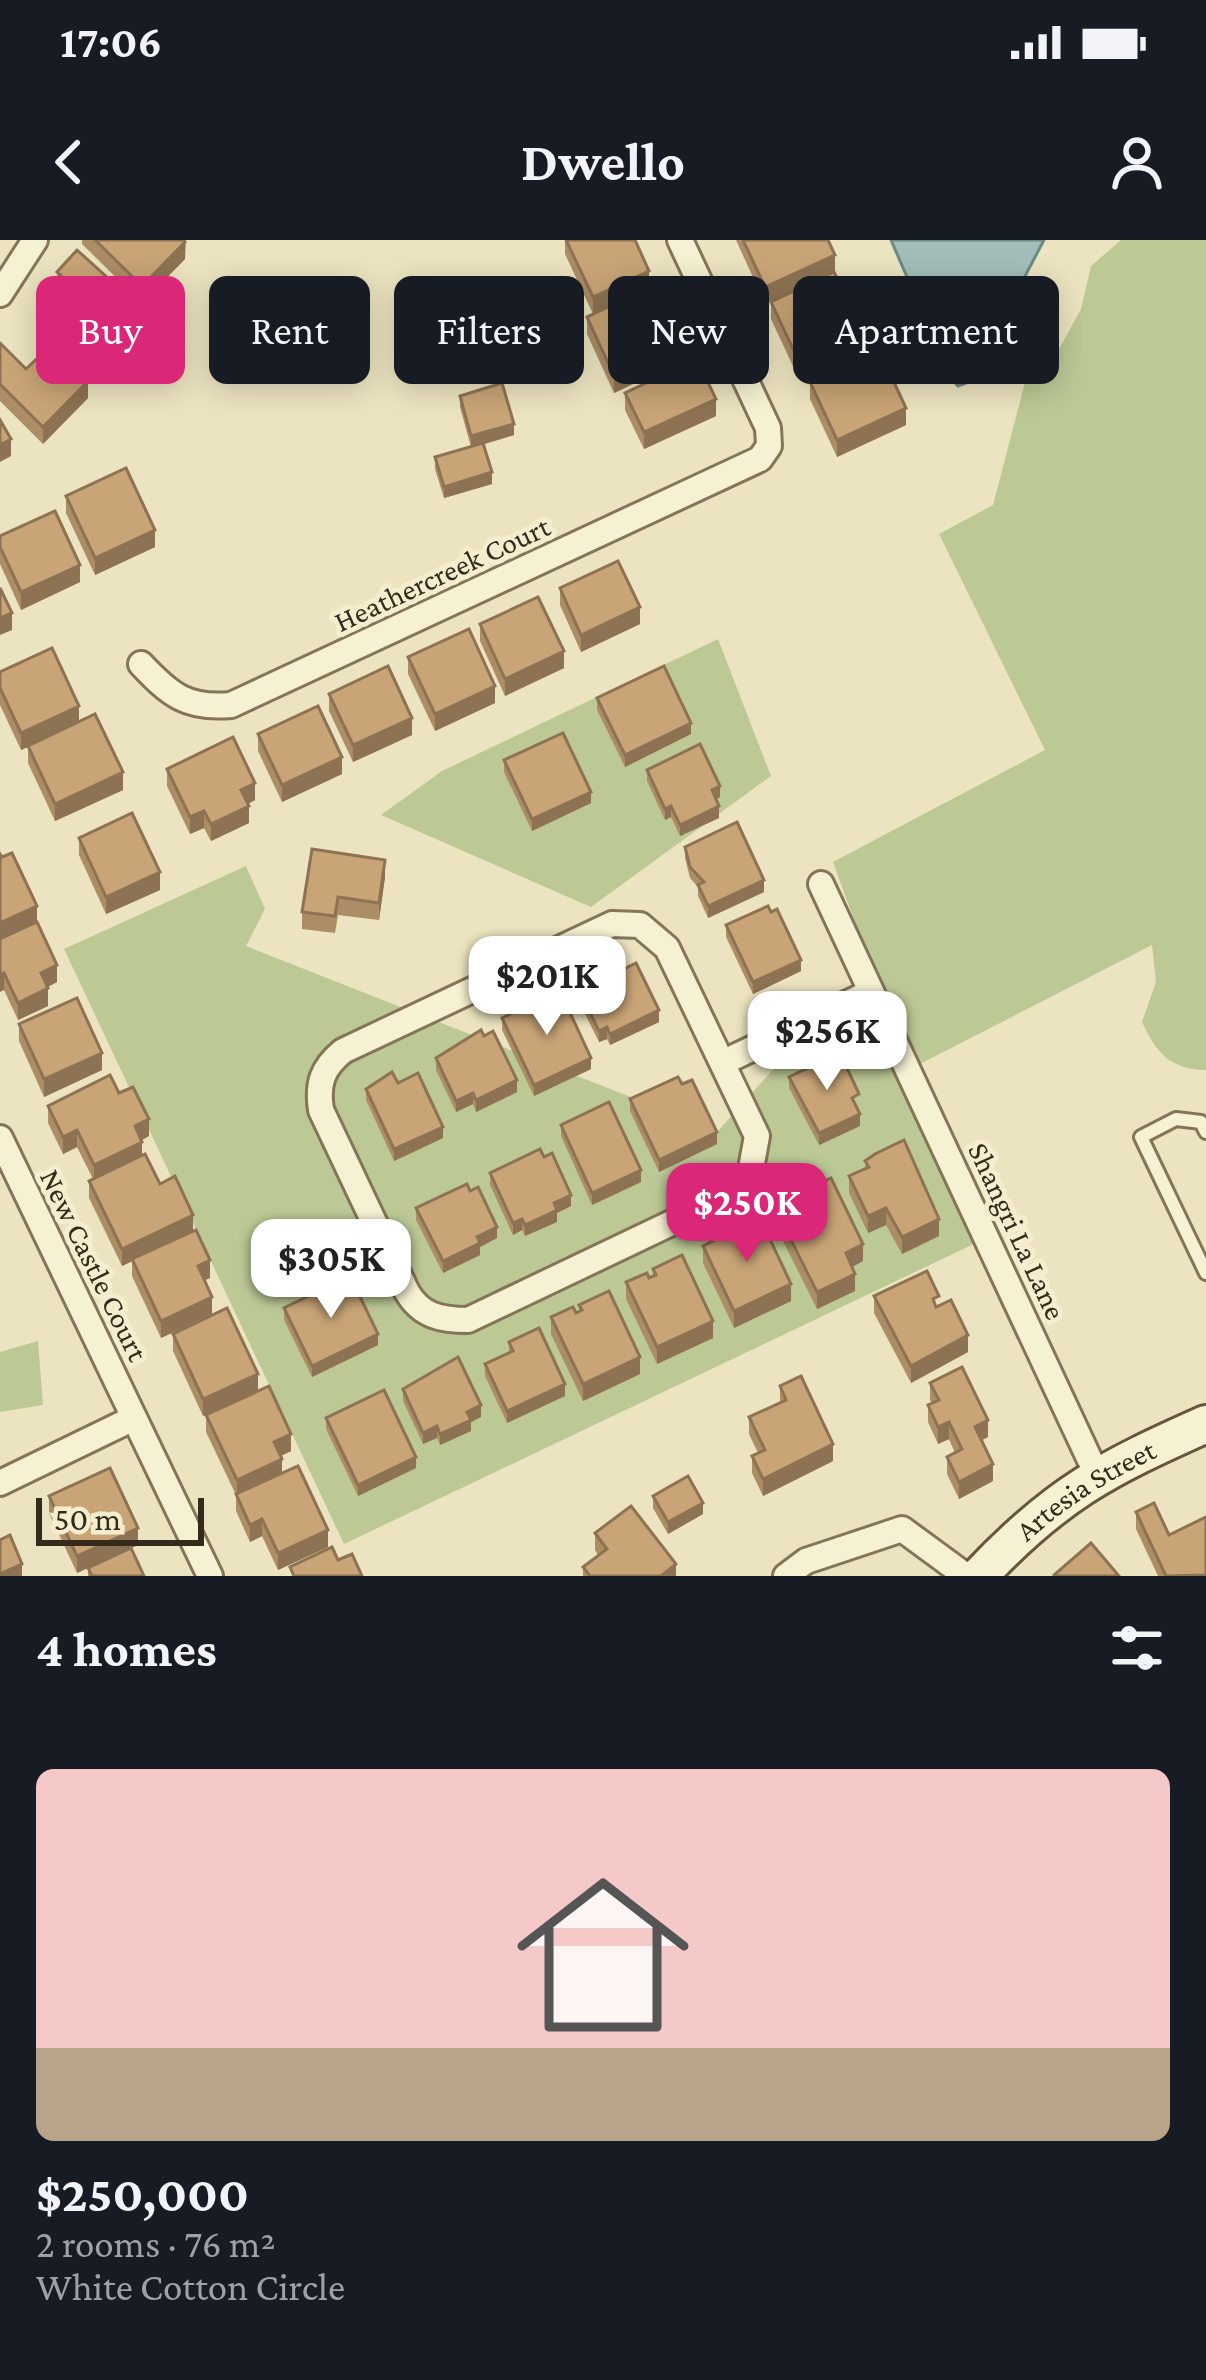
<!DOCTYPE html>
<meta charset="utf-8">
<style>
:root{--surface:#171b24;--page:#242831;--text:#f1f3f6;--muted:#9ea1a6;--line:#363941;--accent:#db2777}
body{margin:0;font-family:"Crimson Pro",serif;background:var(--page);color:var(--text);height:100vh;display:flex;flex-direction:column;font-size:45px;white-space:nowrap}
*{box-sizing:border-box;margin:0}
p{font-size:39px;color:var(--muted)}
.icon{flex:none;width:66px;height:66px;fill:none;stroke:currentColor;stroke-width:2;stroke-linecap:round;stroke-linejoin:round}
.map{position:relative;height:1336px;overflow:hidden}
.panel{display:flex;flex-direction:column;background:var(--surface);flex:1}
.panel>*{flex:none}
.top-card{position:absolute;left:36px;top:36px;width:1134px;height:108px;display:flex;gap:24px}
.scale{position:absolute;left:36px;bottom:30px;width:168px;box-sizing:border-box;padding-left:12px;border:6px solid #342b1d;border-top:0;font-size:33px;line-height:42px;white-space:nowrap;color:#342b1d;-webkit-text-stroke:9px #f4eecf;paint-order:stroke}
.price{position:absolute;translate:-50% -102px;padding:0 27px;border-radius:24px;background:#fff;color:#222;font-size:39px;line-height:78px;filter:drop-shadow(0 3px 6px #0008)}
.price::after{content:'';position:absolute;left:50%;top:72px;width:36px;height:27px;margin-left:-18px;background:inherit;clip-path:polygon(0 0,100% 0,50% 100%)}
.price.current{background:var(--accent);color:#fff}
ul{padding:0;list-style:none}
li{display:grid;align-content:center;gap:24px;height:636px;padding:0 36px}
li+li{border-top:3px solid var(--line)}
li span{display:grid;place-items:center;height:372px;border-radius:18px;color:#555}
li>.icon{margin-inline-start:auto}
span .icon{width:216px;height:216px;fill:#fffc;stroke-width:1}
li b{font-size:51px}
h2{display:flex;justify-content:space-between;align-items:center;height:144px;padding:0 36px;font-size:51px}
.chip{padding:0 42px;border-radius:18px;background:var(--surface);box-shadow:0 6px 30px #0003;font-size:42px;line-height:108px}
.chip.current{background:var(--accent);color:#fff}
.status{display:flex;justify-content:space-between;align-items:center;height:84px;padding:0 60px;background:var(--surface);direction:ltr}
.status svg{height:33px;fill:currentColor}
header{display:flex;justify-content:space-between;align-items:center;height:156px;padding:0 36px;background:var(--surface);font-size:54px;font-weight:700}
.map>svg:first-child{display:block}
.green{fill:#bcc995}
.water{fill:#a3beba;stroke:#6b8b87;stroke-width:3}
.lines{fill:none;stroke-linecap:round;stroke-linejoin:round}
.lane-casing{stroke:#847559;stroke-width:18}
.street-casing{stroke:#847559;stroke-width:30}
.secondary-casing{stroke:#66563c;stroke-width:42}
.lane{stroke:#f7f1d3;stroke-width:12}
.street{stroke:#f7f1d3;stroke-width:24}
.secondary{stroke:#f7f1d3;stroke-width:36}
.wall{fill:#ad8d66}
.shaded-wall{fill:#8d7353}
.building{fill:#c9a477;stroke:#8d7353;stroke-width:3}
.labels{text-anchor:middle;stroke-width:10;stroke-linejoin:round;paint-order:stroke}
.street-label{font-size:30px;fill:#342b1d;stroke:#f4eecf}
</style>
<div class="status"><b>17:06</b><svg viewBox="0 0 49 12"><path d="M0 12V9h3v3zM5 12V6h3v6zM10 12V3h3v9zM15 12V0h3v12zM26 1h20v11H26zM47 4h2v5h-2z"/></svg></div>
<header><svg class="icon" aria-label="back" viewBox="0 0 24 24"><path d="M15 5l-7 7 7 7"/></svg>Dwello<svg class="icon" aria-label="person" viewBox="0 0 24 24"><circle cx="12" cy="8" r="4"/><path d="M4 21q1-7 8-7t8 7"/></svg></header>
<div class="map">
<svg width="1206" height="1336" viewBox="0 0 1206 1336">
<rect width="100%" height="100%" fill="#ece4c0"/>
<g class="green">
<path d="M1121 0H1206V830C1170 829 1157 814 1142 782L1156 742 1152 705 920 824 931 854 869 721 833 622 1045 510 939 294 993 265 1028 131 1058 111 1081 69 1091 26Z"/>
<polygon points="718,399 771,536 591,667 381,575 442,531"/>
<path d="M246 626 265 669 246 706 403 768 320 813 308 844 311 876 397 1058C415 1088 440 1093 473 1092L735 966C776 936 769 896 751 854L798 802 866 769 978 1002 344 1304 64 709Z"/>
<path d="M436 781 718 891 734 873C746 901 747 925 721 945L464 1067 437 1065 417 1047 333 868C330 847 334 835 350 822Z"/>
<polygon points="38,1101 43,1165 0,1172 0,1112"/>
</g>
<polygon class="water" points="891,0 1044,0 1003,78 997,108 980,138 958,146 951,138"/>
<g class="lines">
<defs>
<polyline id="lane" points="1206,892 1201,882 1176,879 1141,897 1206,1033"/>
<g id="street">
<polyline points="0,54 35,0"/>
<path d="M141 424C170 455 187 469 231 465L760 219 769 206 768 188 680 0"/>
<polyline points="821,644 1096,1233"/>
<path d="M612 684 640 685 667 708 757 896 750 934 728 956 468 1080C441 1080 421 1076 407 1052L321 870C317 844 322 828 343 811Z"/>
<polyline points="724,822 871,752"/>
<polyline points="0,898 210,1336"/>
<polyline points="0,1243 134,1178"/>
<polyline points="786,1336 806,1321 902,1289 966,1336"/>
</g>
<g id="secondary">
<path id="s1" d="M979 1336C1056 1254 1105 1229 1206 1184"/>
</g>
</defs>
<use href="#lane" class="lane-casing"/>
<use href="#street" class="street-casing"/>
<use href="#secondary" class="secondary-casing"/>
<use href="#lane" class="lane"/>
<use href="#street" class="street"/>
<use href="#secondary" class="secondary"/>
</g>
<g class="wall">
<polygon points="82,0 186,0 185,19 142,63 82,4"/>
<polygon points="565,0 635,0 649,47 684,120 614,153 587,94 587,77 593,74 565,14"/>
<polygon points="736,0 828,0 835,32 765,64"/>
<polygon points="57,32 142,86 95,136 53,97 53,80 71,62 57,49"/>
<polygon points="771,62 862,110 799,139 771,79"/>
<polygon points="0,103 26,129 88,158 43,204 0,161"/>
<polygon points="687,142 716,176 644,209 625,170 625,153"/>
<polygon points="810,142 906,185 837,217 810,159"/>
<polygon points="460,156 514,195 484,204 492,244 444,258 435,229 435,217 471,207 460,167"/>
<polygon points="66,256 155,307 95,335 66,273"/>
<polygon points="0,296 80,342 21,370 0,324"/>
<polygon points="560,348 640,384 581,412 560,365"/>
<polygon points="480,384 564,428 505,456 480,401"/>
<polygon points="408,417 495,463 435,491 408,434"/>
<polygon points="0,432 79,482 123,550 55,581 28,523 28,507 21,510 0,465"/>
<polygon points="329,454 412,495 353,522 329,471"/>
<polygon points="597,458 691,494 625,527 597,470"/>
<polygon points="258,494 342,534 282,562 258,511"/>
<polygon points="504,520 591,563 532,591 504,532"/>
<polygon points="167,529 255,560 248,564 249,583 211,601 204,588 190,594 167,546"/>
<polygon points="647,530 720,557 716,559 719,578 680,596 671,577 665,580 647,541"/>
<polygon points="79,598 160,650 106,674 79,615"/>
<polygon points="685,607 764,652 708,678 698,656 698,647 690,638 685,618"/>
<polygon points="0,614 37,682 57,742 48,747 48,766 18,780 4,750"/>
<polygon points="385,637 379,680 338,675 335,693 302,689 302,672"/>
<polygon points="771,672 801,731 753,754 726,697 726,685"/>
<polygon points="618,732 659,782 610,805 607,799 599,802 575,754 575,742 602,739"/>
<polygon points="502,778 591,829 534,856 502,790"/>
<polygon points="19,784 102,830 44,857 19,801"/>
<polygon points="436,818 517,852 476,872 473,864 456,872 436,830"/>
<polygon points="789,837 859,866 856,867 860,886 819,905 789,848"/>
<polygon points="398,843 443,898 394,921 366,860 366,849"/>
<polygon points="119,853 149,896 141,900 142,915 193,991 210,1038 205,1040 212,1074 161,1098 132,1036 132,1021 122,1026 89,958 89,941 93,939 77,907 63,914 48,883 48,866"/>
<polygon points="630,859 717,904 659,932 630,871"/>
<polygon points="561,885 641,942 592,965 561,896"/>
<polygon points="865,921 939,996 902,1014 886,985 868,993 849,953 849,936 865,928"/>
<polygon points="490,933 571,966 557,973 557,982 525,996 522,990 513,995 490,945"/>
<polygon points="809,948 863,1021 852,1027 855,1051 817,1069 774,983 774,966 809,957"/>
<polygon points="416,968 497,998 480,1007 480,1015 443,1033 416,980"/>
<polygon points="738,989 791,1061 734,1088 703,1023 703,1006 738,993"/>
<polygon points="653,1029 713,1098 657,1124 626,1059 626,1042 653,1037"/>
<polygon points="874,1056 939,1066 968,1112 911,1143 874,1073"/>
<polygon points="579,1065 640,1134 583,1161 551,1094 551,1077 576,1073 579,1071"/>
<polygon points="284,1068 378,1105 312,1137 284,1080"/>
<polygon points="173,1094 258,1151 203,1176 173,1111"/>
<polygon points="509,1102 565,1156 507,1183 485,1136 485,1124 509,1113"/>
<polygon points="930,1143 988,1197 981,1200 993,1241 959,1259 947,1234 947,1217 955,1213 949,1199 938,1204 928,1182 928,1165 932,1163 930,1160"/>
<polygon points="780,1146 833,1221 763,1256 752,1233 752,1216 758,1213 749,1194 749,1177 780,1162"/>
<polygon points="403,1149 481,1177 471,1182 471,1191 440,1205 437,1198 423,1204 403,1161"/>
<polygon points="206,1175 291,1211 281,1216 282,1233 328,1307 278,1330 262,1296 250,1302 236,1271 236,1255 206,1192"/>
<polygon points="326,1178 416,1228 358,1256 326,1189"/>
<polygon points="49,1256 138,1305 131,1308 144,1336 88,1336 88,1328 98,1323 77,1333 49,1273"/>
<polygon points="653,1256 703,1274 668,1294 653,1268"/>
<polygon points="1136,1272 1169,1295 1206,1336 1158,1336 1136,1289"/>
<polygon points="595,1293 676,1336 583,1336 583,1327 598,1315 595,1310"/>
</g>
<g class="shaded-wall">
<polygon points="185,2 185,19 142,63 142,46"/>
<polygon points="835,15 835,32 765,64 765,47"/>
<polygon points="649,31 649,48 593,74 593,57"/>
<polygon points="142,69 142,86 95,136 95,119"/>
<polygon points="862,93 862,110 799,139 799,122"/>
<polygon points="684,103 684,120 614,153 614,136"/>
<polygon points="88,141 88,158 43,204 43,187"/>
<polygon points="716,159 716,176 644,209 644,192"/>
<polygon points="906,168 906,185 837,217 837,200"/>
<polygon points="514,184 514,195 471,208 471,196"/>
<polygon points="11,199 11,216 0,222 0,205"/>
<polygon points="492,232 492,244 444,258 444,247"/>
<polygon points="155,290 155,307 95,335 95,318"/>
<polygon points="80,325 80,342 21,370 21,352"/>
<polygon points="640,367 640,384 581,412 581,395"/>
<polygon points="12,373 12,390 0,395 0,378"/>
<polygon points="564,411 564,428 505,456 505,439"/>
<polygon points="495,446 495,463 435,491 435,474"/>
<polygon points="79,466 79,483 21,510 21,493"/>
<polygon points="412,478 412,495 353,522 353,505"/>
<polygon points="691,483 691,494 625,527 625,515"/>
<polygon points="342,517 342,534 282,562 282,545"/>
<polygon points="123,532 123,550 55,581 55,564"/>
<polygon points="255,543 255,560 241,567 241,550"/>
<polygon points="720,546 720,557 712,562 712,550"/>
<polygon points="591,552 591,563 532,591 532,579"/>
<polygon points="249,566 249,583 211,601 211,584"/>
<polygon points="671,566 671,577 665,580 665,569"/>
<polygon points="719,566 719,578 680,596 680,585"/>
<polygon points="204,571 204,588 190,594 190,577"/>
<polygon points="385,620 385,637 379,680 379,663"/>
<polygon points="160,632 160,650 106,674 106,657"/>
<polygon points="764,640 764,652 708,678 708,666"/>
<polygon points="37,666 37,683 0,700 0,683"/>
<polygon points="801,720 801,731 753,754 753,742"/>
<polygon points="57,725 57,742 41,750 41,733"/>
<polygon points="4,733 4,750 0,752 0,735"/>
<polygon points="48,748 48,766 18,780 18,763"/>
<polygon points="659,770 659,782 610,805 610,794"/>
<polygon points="607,787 607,799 599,802 599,791"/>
<polygon points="102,813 102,830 44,857 44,839"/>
<polygon points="591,818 591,829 534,856 534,845"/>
<polygon points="517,840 517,852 476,872 476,860"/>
<polygon points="473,853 473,864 456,872 456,861"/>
<polygon points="860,874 860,886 819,905 819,893"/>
<polygon points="149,879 149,896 135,904 135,886"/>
<polygon points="443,887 443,898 394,921 394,909"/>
<polygon points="77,890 77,907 63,914 63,897"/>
<polygon points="717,892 717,904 659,932 659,920"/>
<polygon points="142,902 142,919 94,942 94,925"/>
<polygon points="641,930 641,942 592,965 592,953"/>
<polygon points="571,955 571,966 557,973 557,982 525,996 525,985 554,963"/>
<polygon points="886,968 886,985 868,993 868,976"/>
<polygon points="193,975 193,992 122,1026 122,1009"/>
<polygon points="522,979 522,990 513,995 513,983"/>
<polygon points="939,979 939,996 902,1014 902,997"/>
<polygon points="497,987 497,998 480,1007 480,1015 443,1033 443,1021 477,997"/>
<polygon points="863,1004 863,1021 846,1030 846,1013"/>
<polygon points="210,1020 210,1038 198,1043 198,1026"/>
<polygon points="855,1034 855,1051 817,1069 817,1052"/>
<polygon points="791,1044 791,1061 734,1088 734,1071"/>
<polygon points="212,1057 212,1074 161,1098 161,1081"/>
<polygon points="713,1081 713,1098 657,1124 657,1107"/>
<polygon points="378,1094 378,1105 312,1137 312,1126"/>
<polygon points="968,1095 968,1112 911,1143 911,1126"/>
<polygon points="640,1117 640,1134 583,1161 583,1144"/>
<polygon points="258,1134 258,1151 203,1176 203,1159"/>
<polygon points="565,1144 565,1156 507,1183 507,1171"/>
<polygon points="481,1165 481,1177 471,1182 471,1191 440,1205 440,1194 467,1172"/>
<polygon points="988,1180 988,1197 975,1204 975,1187"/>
<polygon points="949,1182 949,1199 938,1204 938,1187"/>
<polygon points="437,1186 437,1198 423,1204 423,1193"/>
<polygon points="291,1194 291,1211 274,1219 274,1202"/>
<polygon points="833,1204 833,1221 763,1256 763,1239"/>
<polygon points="416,1217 416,1228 358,1256 358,1245"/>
<polygon points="282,1219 282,1236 237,1257 237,1240"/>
<polygon points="993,1224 993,1241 959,1259 959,1242"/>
<polygon points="703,1263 703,1274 668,1294 668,1282"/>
<polygon points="262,1279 262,1296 250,1302 250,1285"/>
<polygon points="138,1288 138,1305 77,1333 77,1316"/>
<polygon points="328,1290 328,1307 278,1330 278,1313"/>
<polygon points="22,1324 22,1336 0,1336 0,1334"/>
<polygon points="676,1324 676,1336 661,1336"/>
</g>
<g class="building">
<polygon points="95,0 183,0 185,2 142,46"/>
<polygon points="566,0 635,0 649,31 593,57"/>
<polygon points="743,0 828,0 835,15 765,47"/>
<polygon points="77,10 142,69 95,119 53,80 79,52 57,32"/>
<polygon points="834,32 862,93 799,122 771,62"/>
<polygon points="657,44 684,103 614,136 587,77"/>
<polygon points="0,103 26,129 50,106 88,141 43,187 0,144"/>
<polygon points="879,110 906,168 837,200 810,142"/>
<polygon points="680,127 687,142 704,134 716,159 644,192 625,153"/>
<polygon points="502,143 514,184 471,196 460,156"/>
<polygon points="0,180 11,199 0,205"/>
<polygon points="483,203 492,232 444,247 435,217"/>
<polygon points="126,228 155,290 95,318 66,256"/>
<polygon points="55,271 80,325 21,352 0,307 0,296"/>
<polygon points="618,321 640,367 581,395 560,348"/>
<polygon points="0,348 12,373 0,378"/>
<polygon points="538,357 564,411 505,439 480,384"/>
<polygon points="469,389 495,446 435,474 408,417"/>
<polygon points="52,408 79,466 21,493 0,448 0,432"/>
<polygon points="388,426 412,478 353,505 329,454"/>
<polygon points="664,426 691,483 625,515 597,458"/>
<polygon points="318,466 342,517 282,545 258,494"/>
<polygon points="95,474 123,532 55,564 28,506"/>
<polygon points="563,493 591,552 532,579 504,520"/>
<polygon points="233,497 255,543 241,550 249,566 211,584 204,571 190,577 167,529"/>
<polygon points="700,504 720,546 712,550 719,566 680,585 671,566 665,569 647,530"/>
<polygon points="132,573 160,632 106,657 79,598"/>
<polygon points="737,582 764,640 708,666 698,645 704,642 690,627 685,607"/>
<polygon points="312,609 385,620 379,663 338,657 335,676 302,672"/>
<polygon points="12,613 37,666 0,683 0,614 2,617"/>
<polygon points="768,666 771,672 777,669 801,720 753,742 726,685"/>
<polygon points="37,682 57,725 41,733 48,748 18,763 4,733 0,735 0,699"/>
<polygon points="636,723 659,770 610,794 607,787 599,791 575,742 598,732 602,739 615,726 618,732"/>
<polygon points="560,751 591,818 534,845 502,778"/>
<polygon points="77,758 102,813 44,839 19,784"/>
<polygon points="481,790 484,796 493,791 517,840 476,860 473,853 456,861 436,818"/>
<polygon points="840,813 859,854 852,858 860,874 819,893 789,837"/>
<polygon points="392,832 398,843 418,833 443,887 394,909 366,849"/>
<polygon points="110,835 119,853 133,847 149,879 135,886 142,902 94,925 77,890 63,897 48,866"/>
<polygon points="678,837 682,844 692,840 717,892 659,920 630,859"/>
<polygon points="609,862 641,930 592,953 561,885"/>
<polygon points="904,900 939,979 902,997 886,968 868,976 849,936 869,927 865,921 875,914"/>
<polygon points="540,909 544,917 552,913 571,955 554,963 557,970 525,985 522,979 513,983 490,933"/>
<polygon points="145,914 160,944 175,936 193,975 122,1009 89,941"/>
<polygon points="831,938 863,1004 846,1013 855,1034 817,1052 774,966 804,951 807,958 812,955 809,948"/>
<polygon points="467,944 470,951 478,947 497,987 477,997 480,1003 443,1021 416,968"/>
<polygon points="760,978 791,1044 734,1071 703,1006 733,991 740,994 738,989"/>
<polygon points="196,990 210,1020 198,1026 212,1057 161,1081 132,1019"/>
<polygon points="682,1015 713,1081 657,1107 626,1042 647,1033 649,1038 656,1035 653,1029"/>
<polygon points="927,1031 939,1056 933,1059 936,1067 951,1060 968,1095 911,1126 874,1056"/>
<polygon points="350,1036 378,1094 312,1126 284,1068"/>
<polygon points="609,1051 640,1117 583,1144 551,1077 573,1067 576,1073 582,1070 579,1065"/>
<polygon points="227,1068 258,1134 203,1159 173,1094"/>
<polygon points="539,1088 565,1144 507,1171 485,1124 513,1111 509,1102"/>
<polygon points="458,1117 481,1165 467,1172 471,1180 440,1194 437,1186 423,1193 403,1149"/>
<polygon points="962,1127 988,1180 975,1187 993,1224 959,1242 947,1217 962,1209 949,1182 938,1187 928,1165 939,1160 930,1143"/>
<polygon points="801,1136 833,1204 763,1239 752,1216 765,1210 749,1177 786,1160 780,1146"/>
<polygon points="269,1146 291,1194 274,1202 282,1219 237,1240 206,1175"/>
<polygon points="384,1150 416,1217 358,1245 326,1178"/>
<polygon points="298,1226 328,1290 278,1313 262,1279 250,1285 236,1254"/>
<polygon points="110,1228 138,1288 77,1316 49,1256"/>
<polygon points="688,1236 703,1263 668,1282 653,1256"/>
<polygon points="1154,1263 1169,1295 1206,1277 1206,1335 1166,1336 1136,1272"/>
<polygon points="631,1266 676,1324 661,1336 590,1336 583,1327 607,1309 595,1293"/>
<polygon points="10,1295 22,1324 0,1334 0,1300"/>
<polygon points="1091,1303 1119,1336 1055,1336 1054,1335"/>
<polygon points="332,1307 338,1320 352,1314 362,1336 294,1336 290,1327"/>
<polygon points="131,1308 144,1336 92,1336 88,1328"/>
</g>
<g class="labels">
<g class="street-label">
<text transform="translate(442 334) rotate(-25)" y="10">Heathercreek Court</text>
<text transform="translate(1017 991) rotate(65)" y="10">Shangri La Lane</text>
<text transform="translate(94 1025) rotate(64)" y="10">New Castle Court</text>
<text dy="10" stroke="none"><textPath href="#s1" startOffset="138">Artesia Street</textPath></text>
</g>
</g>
</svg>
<div class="scale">50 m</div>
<b class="price" style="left:547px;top:798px">$201K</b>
<b class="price" style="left:827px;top:853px">$256K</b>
<b class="price current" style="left:747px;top:1025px">$250K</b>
<b class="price" style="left:331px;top:1081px">$305K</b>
<div class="top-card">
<a class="chip current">Buy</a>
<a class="chip">Rent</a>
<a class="chip">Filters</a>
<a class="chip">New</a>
<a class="chip">Apartment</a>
</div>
</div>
<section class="panel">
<h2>4 homes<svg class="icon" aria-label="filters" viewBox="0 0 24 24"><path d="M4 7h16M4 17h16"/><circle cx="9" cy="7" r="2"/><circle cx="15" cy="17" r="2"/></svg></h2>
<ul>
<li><span style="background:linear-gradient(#f6c9c9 75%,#b9a48a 0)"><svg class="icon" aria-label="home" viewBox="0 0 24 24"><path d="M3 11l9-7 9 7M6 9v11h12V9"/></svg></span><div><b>$250,000</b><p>2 rooms · 76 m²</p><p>White Cotton Circle</p></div></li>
</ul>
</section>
